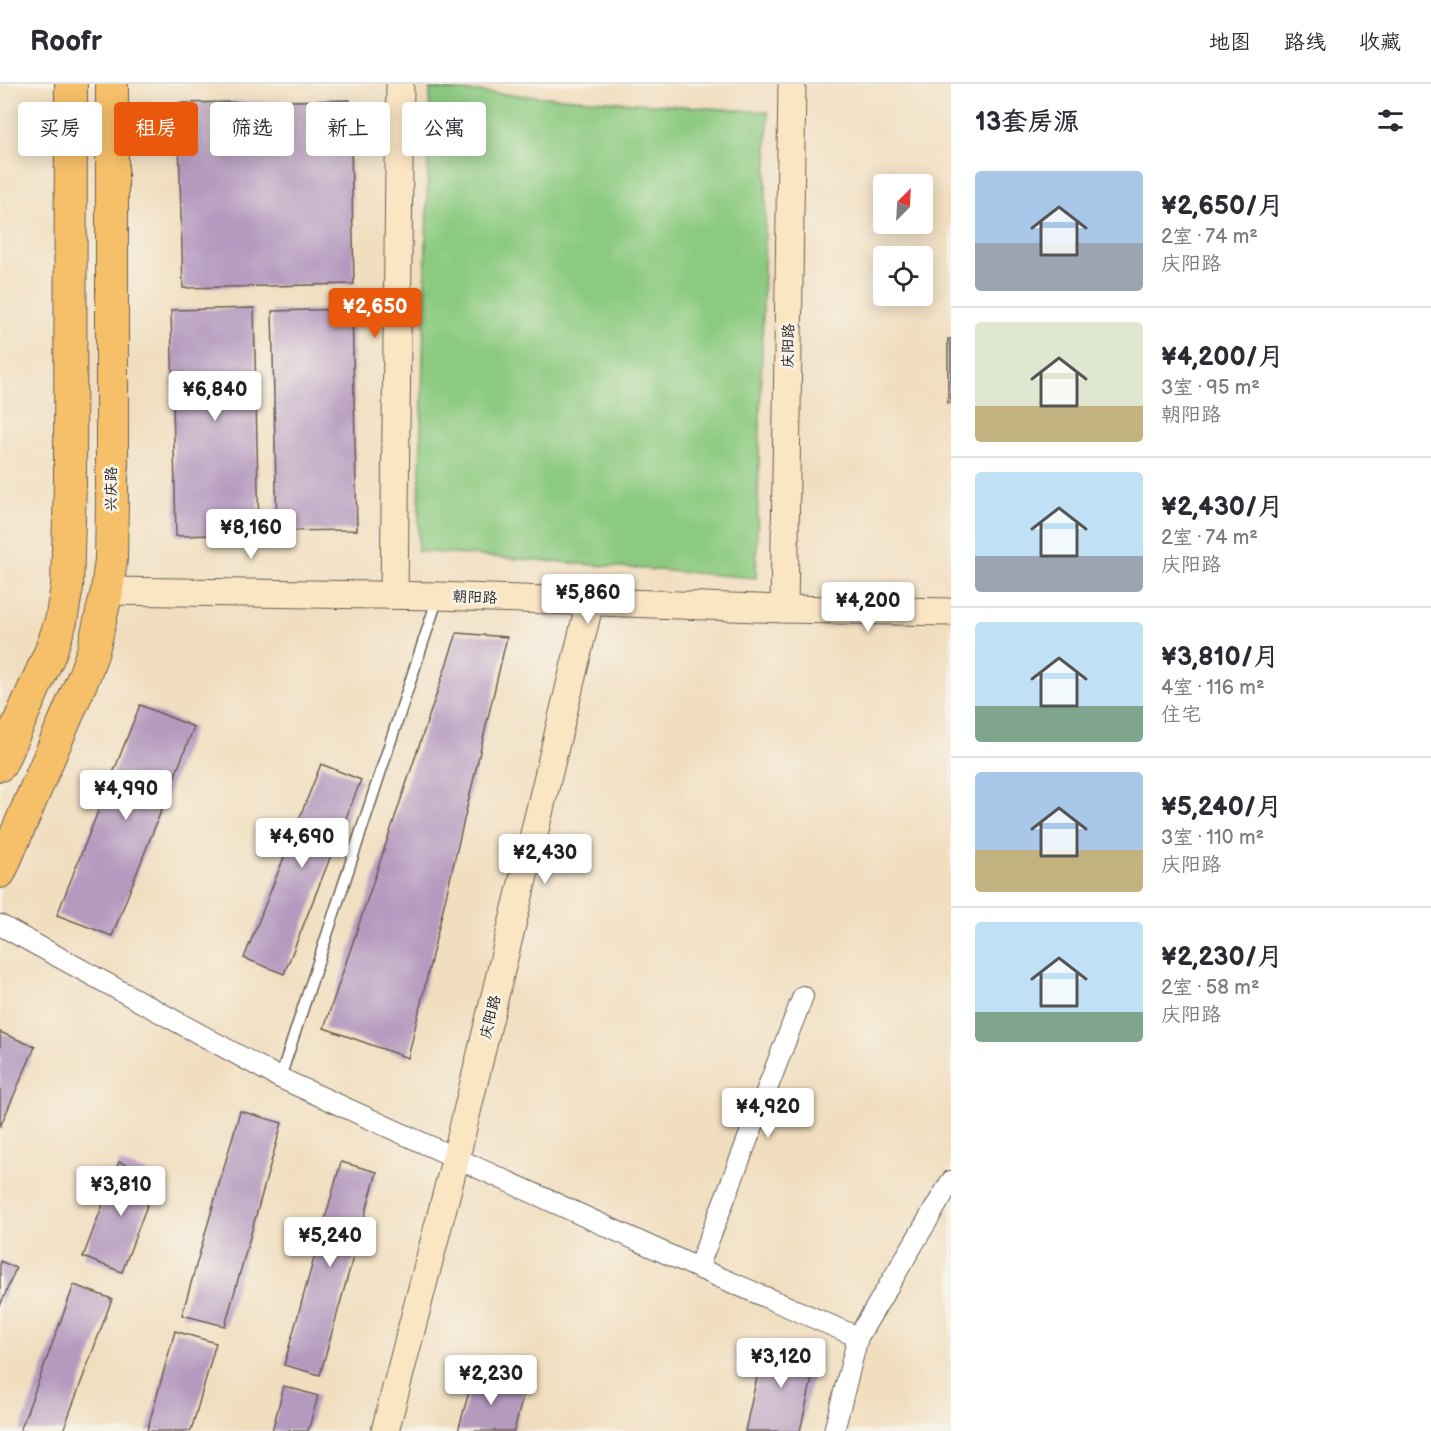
<!DOCTYPE html>
<html lang="zh">
<meta charset="utf-8">
<style>
:root{--surface:#fff;--page:#f2f2f3;--text:#2b2b33;--muted:#7c7c81;--line:#e1e1e2;--accent:#ea580c}
body{margin:0;font-family:"Balsamiq Sans","LXGW WenKai TC",sans-serif;background:var(--page);color:var(--text);height:100vh;display:flex;flex-direction:column;font-size:22px;white-space:nowrap}
*{box-sizing:border-box;margin:0}
p{font-size:20px;color:var(--muted)}
.icon{flex:none;width:33px;height:33px;fill:none;stroke:currentColor;stroke-width:2;stroke-linecap:round;stroke-linejoin:round}
.map{position:relative;flex:1;overflow:hidden}
.panel{display:flex;flex-direction:column;background:var(--surface);width:480px}
.panel>*{flex:none}
.banner{position:absolute;left:18px;top:18px;width:570px;height:54px;display:flex;gap:12px}
.needle{width:39px;rotate:24deg}
.buttons{position:absolute;left:873px;top:90px;display:grid;gap:12px}
.buttons a{display:grid;place-items:center;width:60px;height:60px;border-radius:6px;background:var(--surface);box-shadow:0 3px 15px #0003;font-size:30px}
.price{position:absolute;translate:-50% -51px;padding:0 14px;border-radius:6px;background:#fff;color:#222;font-size:20px;line-height:39px;filter:drop-shadow(0 2px 3px #0008)}
.price::after{content:'';position:absolute;left:50%;top:36px;width:18px;height:14px;margin-left:-9px;background:inherit;clip-path:polygon(0 0,100% 0,50% 100%)}
.price.current{background:var(--accent);color:#fff}
ul{padding:0;list-style:none}
li{display:flex;align-items:center;gap:18px;height:150px;padding:0 24px}
li+li{border-top:2px solid var(--line)}
li span{display:grid;place-items:center;flex:none;width:168px;height:120px;border-radius:6px;color:#555}
li>.icon{margin-inline-start:auto}
span .icon{width:72px;height:72px;fill:#fffc;stroke-width:1}
li b{font-size:26px}
h2{display:flex;justify-content:space-between;align-items:center;height:72px;padding:0 24px;font-size:26px}
.pill{padding:0 21px;border-radius:6px;background:var(--surface);box-shadow:0 3px 15px #0003;font-size:21px;line-height:54px}
.pill.current{background:var(--accent);color:#fff}
header{display:flex;align-items:center;gap:36px;box-sizing:border-box;height:84px;padding:0 30px;background:var(--surface);border-bottom:2px solid var(--line)}
header strong{font-size:28px}
nav{display:flex;gap:33px;margin-inline-start:auto;font-size:21px}
main{display:flex;flex:1;min-height:0}
.map>svg:first-child{display:block}
.green{fill:#8bca80;stroke:#54734e;stroke-width:1.5}
.building{fill:#b59abf}
.lines{fill:none;stroke-linecap:round;stroke-linejoin:round}
.lane-casing{stroke:#676055;stroke-width:13}
.street-casing{stroke:#676055;stroke-width:22}
.secondary-casing{stroke:#676055;stroke-width:29}
.primary-casing{stroke:#676055;stroke-width:34}
.lane{stroke:#fff;stroke-width:10}
.street{stroke:#fff;stroke-width:20}
.secondary{stroke:#fbe6c4;stroke-width:27}
.primary{stroke:#f6c06b;stroke-width:32}
.labels{text-anchor:middle;stroke-width:5;stroke-linejoin:round;paint-order:stroke}
.street-label{font-size:15px;fill:#1c1c1c;stroke:#f7f3e8}
</style>
<header>
<strong>Roofr</strong>
<nav><a>地图</a><a>路线</a><a>收藏</a></nav>
</header>
<main>
<div class="map">
<svg width="951" height="1347" viewBox="0 0 951 1347">
<rect width="100%" height="100%" fill="#f7f3e8"/>
<filter id="ink" filterUnits="userSpaceOnUse"><feTurbulence type="fractalNoise" baseFrequency=".0167" numOctaves="2"/><feDisplacementMap in="SourceGraphic" scale="12" xChannelSelector="R" yChannelSelector="G"/><feConvolveMatrix kernelMatrix="1 2 1 2 8 2 1 2 1" color-interpolation-filters="sRGB"/></filter>
<filter id="wash" filterUnits="userSpaceOnUse"><feTurbulence type="fractalNoise" baseFrequency=".008" numOctaves="4" result="noise"/><feDisplacementMap in="SourceGraphic" scale="24" xChannelSelector="R" yChannelSelector="G"/><feGaussianBlur stdDeviation="1.35" result="paint"/><feColorMatrix in="noise" values="0 0 0 0 0 0 0 0 0 0 0 0 0 0 0 0 0 1.4 0 .05"/><feComposite in="paint" operator="in"/></filter>
<g filter="url(#wash)">
<rect width="100%" height="100%" fill="#f1debf"/>
<polygon class="green" points="430,5 768,28 756,494 418,467"/>
<g id="blocks">
<g class="building">
<polygon points="350,16 354,200 183,204 178,19"/>
<polygon points="254,224 259,450 176,452 171,226"/>
<polygon points="352,225 357,446 277,447 272,227"/>
<rect x="948" y="255" width="3" height="64"/>
<polygon points="457,549 507,553 408,974 324,944"/>
<polygon points="140,621 194,643 112,852 57,831"/>
<polygon points="321,680 361,696 284,890 244,874"/>
<polygon points="0,948 35,963 0,1043"/>
<polygon points="240,1027 282,1039 225,1242 182,1231"/>
<polygon points="119,1078 158,1092 122,1188 83,1173"/>
<polygon points="341,1078 377,1088 320,1291 284,1281"/>
<polygon points="0,1177 16,1184 0,1222"/>
<polygon points="74,1201 112,1215 63,1347 20,1347"/>
<polygon points="175,1247 216,1259 191,1347 147,1347"/>
<polygon points="765,1257 818,1269 800,1347 745,1347"/>
<polygon points="474,1290 525,1305 514,1347 458,1347"/>
<polygon points="284,1302 318,1312 308,1347 272,1347"/>
</g>
</g>
</g>
<g filter="url(#ink)">
<use href="#blocks" fill-opacity="0" stroke="#676055" stroke-width="1.5"/>
<g class="lines">
<defs>
<polyline id="lane" points="280,994 438,513"/>
<g id="street">
<polyline points="0,841 280,994 698,1184 858,1253"/>
<polyline points="698,1184 803,912"/>
<polyline points="834,1347 858,1253 951,1097"/>
</g>
<g id="secondary">
<polyline points="107,507 439,512 784,525 951,528"/>
<polyline points="394,511 400,0"/>
<polyline points="784,525 792,0"/>
<polyline points="385,1347 456,1073 590,518"/>
</g>
<g id="primary">
<polyline points="0,681 50,569 61,537 67,503 70,399 71,0"/>
<polyline points="0,788 84,592 93,567 107,507 111,475 112,418 112,0"/>
</g>
</defs>
<use href="#lane" class="lane-casing"/>
<use href="#street" class="street-casing"/>
<use href="#secondary" class="secondary-casing"/>
<use href="#primary" class="primary-casing"/>
<use href="#lane" class="lane"/>
<use href="#street" class="street"/>
<use href="#secondary" class="secondary"/>
<use href="#primary" class="primary"/>
</g>
</g>
<g class="labels">
<g class="street-label">
<text transform="translate(788 262) rotate(-89)" y="5">庆阳路</text>
<text transform="translate(111 405) rotate(-90)" y="5">兴庆路</text>
<text transform="translate(475 513) rotate(2)" y="5">朝阳路</text>
<text transform="translate(490 933) rotate(-76)" y="5">庆阳路</text>
</g>
</g>
</svg>
<div class="buttons">
<a><svg class="needle" viewBox="-14 -14 28 28"><path d="M0-13l5 13h-10z" fill="#e53935"/><path d="M0 13l5-13h-10z" fill="#7c7c81"/></svg></a>
<a><svg class="icon" aria-label="locate" viewBox="0 0 24 24"><circle cx="12" cy="12" r="6"/><path d="M12 2v4M12 18v4M2 12h4M18 12h4"/></svg></a>
</div>
<b class="price current" style="left:375px;top:255px">¥2,650</b>
<b class="price" style="left:215px;top:338px">¥6,840</b>
<b class="price" style="left:251px;top:476px">¥8,160</b>
<b class="price" style="left:588px;top:541px">¥5,860</b>
<b class="price" style="left:868px;top:549px">¥4,200</b>
<b class="price" style="left:126px;top:737px">¥4,990</b>
<b class="price" style="left:302px;top:785px">¥4,690</b>
<b class="price" style="left:545px;top:801px">¥2,430</b>
<b class="price" style="left:768px;top:1055px">¥4,920</b>
<b class="price" style="left:121px;top:1133px">¥3,810</b>
<b class="price" style="left:330px;top:1184px">¥5,240</b>
<b class="price" style="left:781px;top:1305px">¥3,120</b>
<b class="price" style="left:491px;top:1322px">¥2,230</b>
<div class="banner">
<a class="pill">买房</a>
<a class="pill current">租房</a>
<a class="pill">筛选</a>
<a class="pill">新上</a>
<a class="pill">公寓</a>
</div>
</div>
<section class="panel">
<h2>13套房源<svg class="icon" aria-label="filters" viewBox="0 0 24 24"><path d="M4 7h16M4 17h16"/><circle cx="9" cy="7" r="2"/><circle cx="15" cy="17" r="2"/></svg></h2>
<ul>
<li><span style="background:linear-gradient(#a9c7e8 60%,#9aa5b1 0)"><svg class="icon" aria-label="home" viewBox="0 0 24 24"><path d="M3 11l9-7 9 7M6 9v11h12V9"/></svg></span><div><b>¥2,650/月</b><p>2室 · 74 m²</p><p>庆阳路</p></div></li>
<li><span style="background:linear-gradient(#dfe7d0 70%,#c2b280 0)"><svg class="icon" aria-label="home" viewBox="0 0 24 24"><path d="M3 11l9-7 9 7M6 9v11h12V9"/></svg></span><div><b>¥4,200/月</b><p>3室 · 95 m²</p><p>朝阳路</p></div></li>
<li><span style="background:linear-gradient(#bfe0f5 70%,#9aa5b1 0)"><svg class="icon" aria-label="home" viewBox="0 0 24 24"><path d="M3 11l9-7 9 7M6 9v11h12V9"/></svg></span><div><b>¥2,430/月</b><p>2室 · 74 m²</p><p>庆阳路</p></div></li>
<li><span style="background:linear-gradient(#bfe0f5 70%,#7fa58c 0)"><svg class="icon" aria-label="home" viewBox="0 0 24 24"><path d="M3 11l9-7 9 7M6 9v11h12V9"/></svg></span><div><b>¥3,810/月</b><p>4室 · 116 m²</p><p>住宅</p></div></li>
<li><span style="background:linear-gradient(#a9c7e8 65%,#c2b280 0)"><svg class="icon" aria-label="home" viewBox="0 0 24 24"><path d="M3 11l9-7 9 7M6 9v11h12V9"/></svg></span><div><b>¥5,240/月</b><p>3室 · 110 m²</p><p>庆阳路</p></div></li>
<li><span style="background:linear-gradient(#bfe0f5 75%,#7fa58c 0)"><svg class="icon" aria-label="home" viewBox="0 0 24 24"><path d="M3 11l9-7 9 7M6 9v11h12V9"/></svg></span><div><b>¥2,230/月</b><p>2室 · 58 m²</p><p>庆阳路</p></div></li>
</ul>
</section>
</main>
